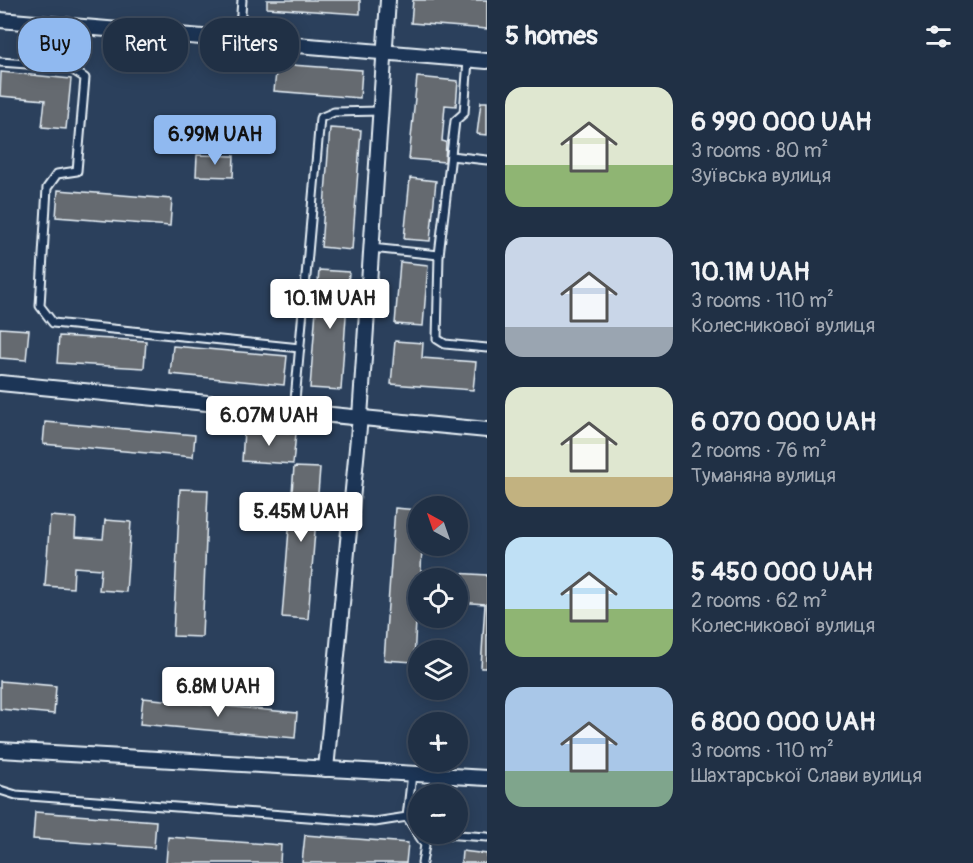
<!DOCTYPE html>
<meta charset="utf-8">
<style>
:root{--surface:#203045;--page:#28384c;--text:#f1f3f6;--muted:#a2a9b3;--line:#3d4b5e;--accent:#90b9f0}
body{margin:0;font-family:Pangolin,sans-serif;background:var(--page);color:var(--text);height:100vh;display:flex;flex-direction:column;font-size:22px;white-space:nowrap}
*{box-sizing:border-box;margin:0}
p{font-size:20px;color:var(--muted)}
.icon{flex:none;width:33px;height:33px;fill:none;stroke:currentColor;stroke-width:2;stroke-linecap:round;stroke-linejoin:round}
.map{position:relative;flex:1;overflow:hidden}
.panel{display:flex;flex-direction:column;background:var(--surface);width:486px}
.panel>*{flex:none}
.top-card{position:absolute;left:18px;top:18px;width:378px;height:54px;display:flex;gap:12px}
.needle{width:39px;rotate:320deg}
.controls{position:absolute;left:408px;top:496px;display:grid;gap:12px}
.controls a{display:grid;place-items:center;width:60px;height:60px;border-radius:50%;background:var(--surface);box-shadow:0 3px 15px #0003,0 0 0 2px var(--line);font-size:30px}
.price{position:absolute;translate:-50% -51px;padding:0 14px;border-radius:6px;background:#fff;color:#222;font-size:20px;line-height:39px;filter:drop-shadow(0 2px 3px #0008)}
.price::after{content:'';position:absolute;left:50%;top:36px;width:18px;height:14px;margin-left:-9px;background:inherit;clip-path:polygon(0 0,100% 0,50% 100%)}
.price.on{background:var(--accent);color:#111}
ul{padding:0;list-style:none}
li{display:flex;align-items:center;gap:18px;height:150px;padding:0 18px}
li span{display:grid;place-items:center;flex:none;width:168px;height:120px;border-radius:18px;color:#555}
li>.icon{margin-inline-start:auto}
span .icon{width:72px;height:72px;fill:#fffc;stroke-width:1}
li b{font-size:26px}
h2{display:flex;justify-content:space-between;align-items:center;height:72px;padding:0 18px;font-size:26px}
.chip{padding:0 21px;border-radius:24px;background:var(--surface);box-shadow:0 3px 15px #0003,0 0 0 2px var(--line);font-size:21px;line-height:54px}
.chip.on{background:var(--accent);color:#111}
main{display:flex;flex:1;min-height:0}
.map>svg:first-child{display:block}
.building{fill:#656a70;stroke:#e8f1f8;stroke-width:1.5}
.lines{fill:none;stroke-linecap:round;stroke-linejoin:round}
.service-casing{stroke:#e8f1f8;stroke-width:11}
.minor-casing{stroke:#e8f1f8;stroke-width:18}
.service{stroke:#1d3557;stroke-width:7}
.minor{stroke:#1d3557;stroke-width:14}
</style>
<main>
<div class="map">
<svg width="487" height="863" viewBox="0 0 487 863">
<rect width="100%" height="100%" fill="#2b405c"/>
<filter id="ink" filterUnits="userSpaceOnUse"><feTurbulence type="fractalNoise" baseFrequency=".0167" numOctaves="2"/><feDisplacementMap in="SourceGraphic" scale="12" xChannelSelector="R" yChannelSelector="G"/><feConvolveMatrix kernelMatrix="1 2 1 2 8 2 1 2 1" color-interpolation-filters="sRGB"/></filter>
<g filter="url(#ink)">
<g class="building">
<polygon points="267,0 360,0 360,14 267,8"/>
<polygon points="413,0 487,0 487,29 411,23"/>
<polygon points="277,64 362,70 360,98 274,91"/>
<polygon points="1,72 71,79 66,129 42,127 45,100 0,96"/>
<polygon points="417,77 458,81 456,106 445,105 442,141 446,142 445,162 409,159"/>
<polygon points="481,102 487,102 487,135 477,134"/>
<polygon points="330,128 361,130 352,250 321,247"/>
<polygon points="197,155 234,156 233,177 196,176"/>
<polygon points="410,178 436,181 430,241 404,239"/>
<polygon points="58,190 172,199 170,226 56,217"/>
<polygon points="400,262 428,265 423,326 395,324"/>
<polygon points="319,270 349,272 341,390 310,388"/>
<polygon points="0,328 29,330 26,360 0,358"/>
<polygon points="59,336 146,341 144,368 57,363"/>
<polygon points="395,341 423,343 422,358 476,362 473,390 391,384"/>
<polygon points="173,346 287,356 284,385 170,374"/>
<polygon points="45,422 195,435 193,457 43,444"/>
<polygon points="244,430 296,433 293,464 242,461"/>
<polygon points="294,467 320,468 308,619 282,617"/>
<polygon points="180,489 208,490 202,637 173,636"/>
<polygon points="395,508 418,510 418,546 422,546 421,571 487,575 487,668 481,668 485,604 458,602 458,579 418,579 414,662 384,660"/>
<polygon points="50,516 76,518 75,537 103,539 105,520 131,522 126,592 99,590 101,569 74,567 73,588 45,586"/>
<polygon points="0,681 56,686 54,714 0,709"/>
<polygon points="143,698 297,713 295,738 140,724"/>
<polygon points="35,812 156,821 154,848 33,839"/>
<polygon points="305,835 408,843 406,863 302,863"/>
<polygon points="168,837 281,845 280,863 166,863"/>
<polygon points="462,851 487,854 487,863 461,863"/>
</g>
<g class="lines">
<defs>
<g id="service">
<polyline points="239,40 242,0"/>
<polyline points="468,60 464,113 455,121 439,255 437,339 445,344 487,348"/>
<polyline points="0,62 68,67 85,78 77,171 57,174 47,188 40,306 53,323 300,348"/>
<polyline points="451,156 487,160"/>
<polyline points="371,248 439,255"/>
<polyline points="294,412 320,118 334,112 380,111"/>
<polyline points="0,790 16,795 375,822 407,817 412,774"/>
<polyline points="407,817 425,845 422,863"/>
<polyline points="443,834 487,837"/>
</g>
<g id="minor">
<polyline points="0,20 487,61"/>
<polyline points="0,383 487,430"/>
<polyline points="0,750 487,778"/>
<polyline points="326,769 360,417 388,0"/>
</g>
</defs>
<use href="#service" class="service-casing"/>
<use href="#minor" class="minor-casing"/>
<use href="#service" class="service"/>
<use href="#minor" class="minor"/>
</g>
</g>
</svg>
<div class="controls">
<a><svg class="needle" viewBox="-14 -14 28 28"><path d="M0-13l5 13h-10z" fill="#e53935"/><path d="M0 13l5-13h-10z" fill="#a2a9b3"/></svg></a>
<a><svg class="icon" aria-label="locate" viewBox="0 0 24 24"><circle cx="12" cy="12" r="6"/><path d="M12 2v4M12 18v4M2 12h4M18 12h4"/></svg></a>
<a><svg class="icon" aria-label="layers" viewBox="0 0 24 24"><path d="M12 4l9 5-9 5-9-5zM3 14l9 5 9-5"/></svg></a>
<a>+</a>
<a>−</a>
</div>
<b class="price on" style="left:215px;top:166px">6.99M UAH</b>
<b class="price" style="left:330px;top:330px">10.1M UAH</b>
<b class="price" style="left:269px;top:447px">6.07M UAH</b>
<b class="price" style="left:301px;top:543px">5.45M UAH</b>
<b class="price" style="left:218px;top:718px">6.8M UAH</b>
<div class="top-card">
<a class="chip on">Buy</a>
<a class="chip">Rent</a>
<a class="chip">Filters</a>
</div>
</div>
<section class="panel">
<h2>5 homes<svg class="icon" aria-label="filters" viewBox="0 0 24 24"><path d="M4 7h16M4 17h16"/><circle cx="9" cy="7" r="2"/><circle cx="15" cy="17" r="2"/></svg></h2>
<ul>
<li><span style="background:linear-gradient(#dfe7d0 65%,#8fb573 0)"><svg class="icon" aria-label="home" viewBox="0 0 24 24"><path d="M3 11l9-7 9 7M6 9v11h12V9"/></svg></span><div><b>6 990 000 UAH</b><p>3 rooms · 80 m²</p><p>Зуївська вулиця</p></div></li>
<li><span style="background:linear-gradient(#c9d6e8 75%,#9aa5b1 0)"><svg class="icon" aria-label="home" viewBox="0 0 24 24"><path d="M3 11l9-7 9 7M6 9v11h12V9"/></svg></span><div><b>10.1M UAH</b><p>3 rooms · 110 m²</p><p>Колесникової вулиця</p></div></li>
<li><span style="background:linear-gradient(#dfe7d0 75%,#c2b280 0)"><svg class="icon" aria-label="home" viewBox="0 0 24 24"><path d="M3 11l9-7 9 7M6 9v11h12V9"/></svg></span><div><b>6 070 000 UAH</b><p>2 rooms · 76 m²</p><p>Туманяна вулиця</p></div></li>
<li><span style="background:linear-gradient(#bfe0f5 60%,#8fb573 0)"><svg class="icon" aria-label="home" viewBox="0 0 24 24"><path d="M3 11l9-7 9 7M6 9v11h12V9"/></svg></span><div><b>5 450 000 UAH</b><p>2 rooms · 62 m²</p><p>Колесникової вулиця</p></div></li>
<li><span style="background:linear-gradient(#a9c7e8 70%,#7fa58c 0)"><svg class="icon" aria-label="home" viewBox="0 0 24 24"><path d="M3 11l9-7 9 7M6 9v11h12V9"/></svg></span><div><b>6 800 000 UAH</b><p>3 rooms · 110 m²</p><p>Шахтарської Слави вулиця</p></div></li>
</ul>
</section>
</main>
